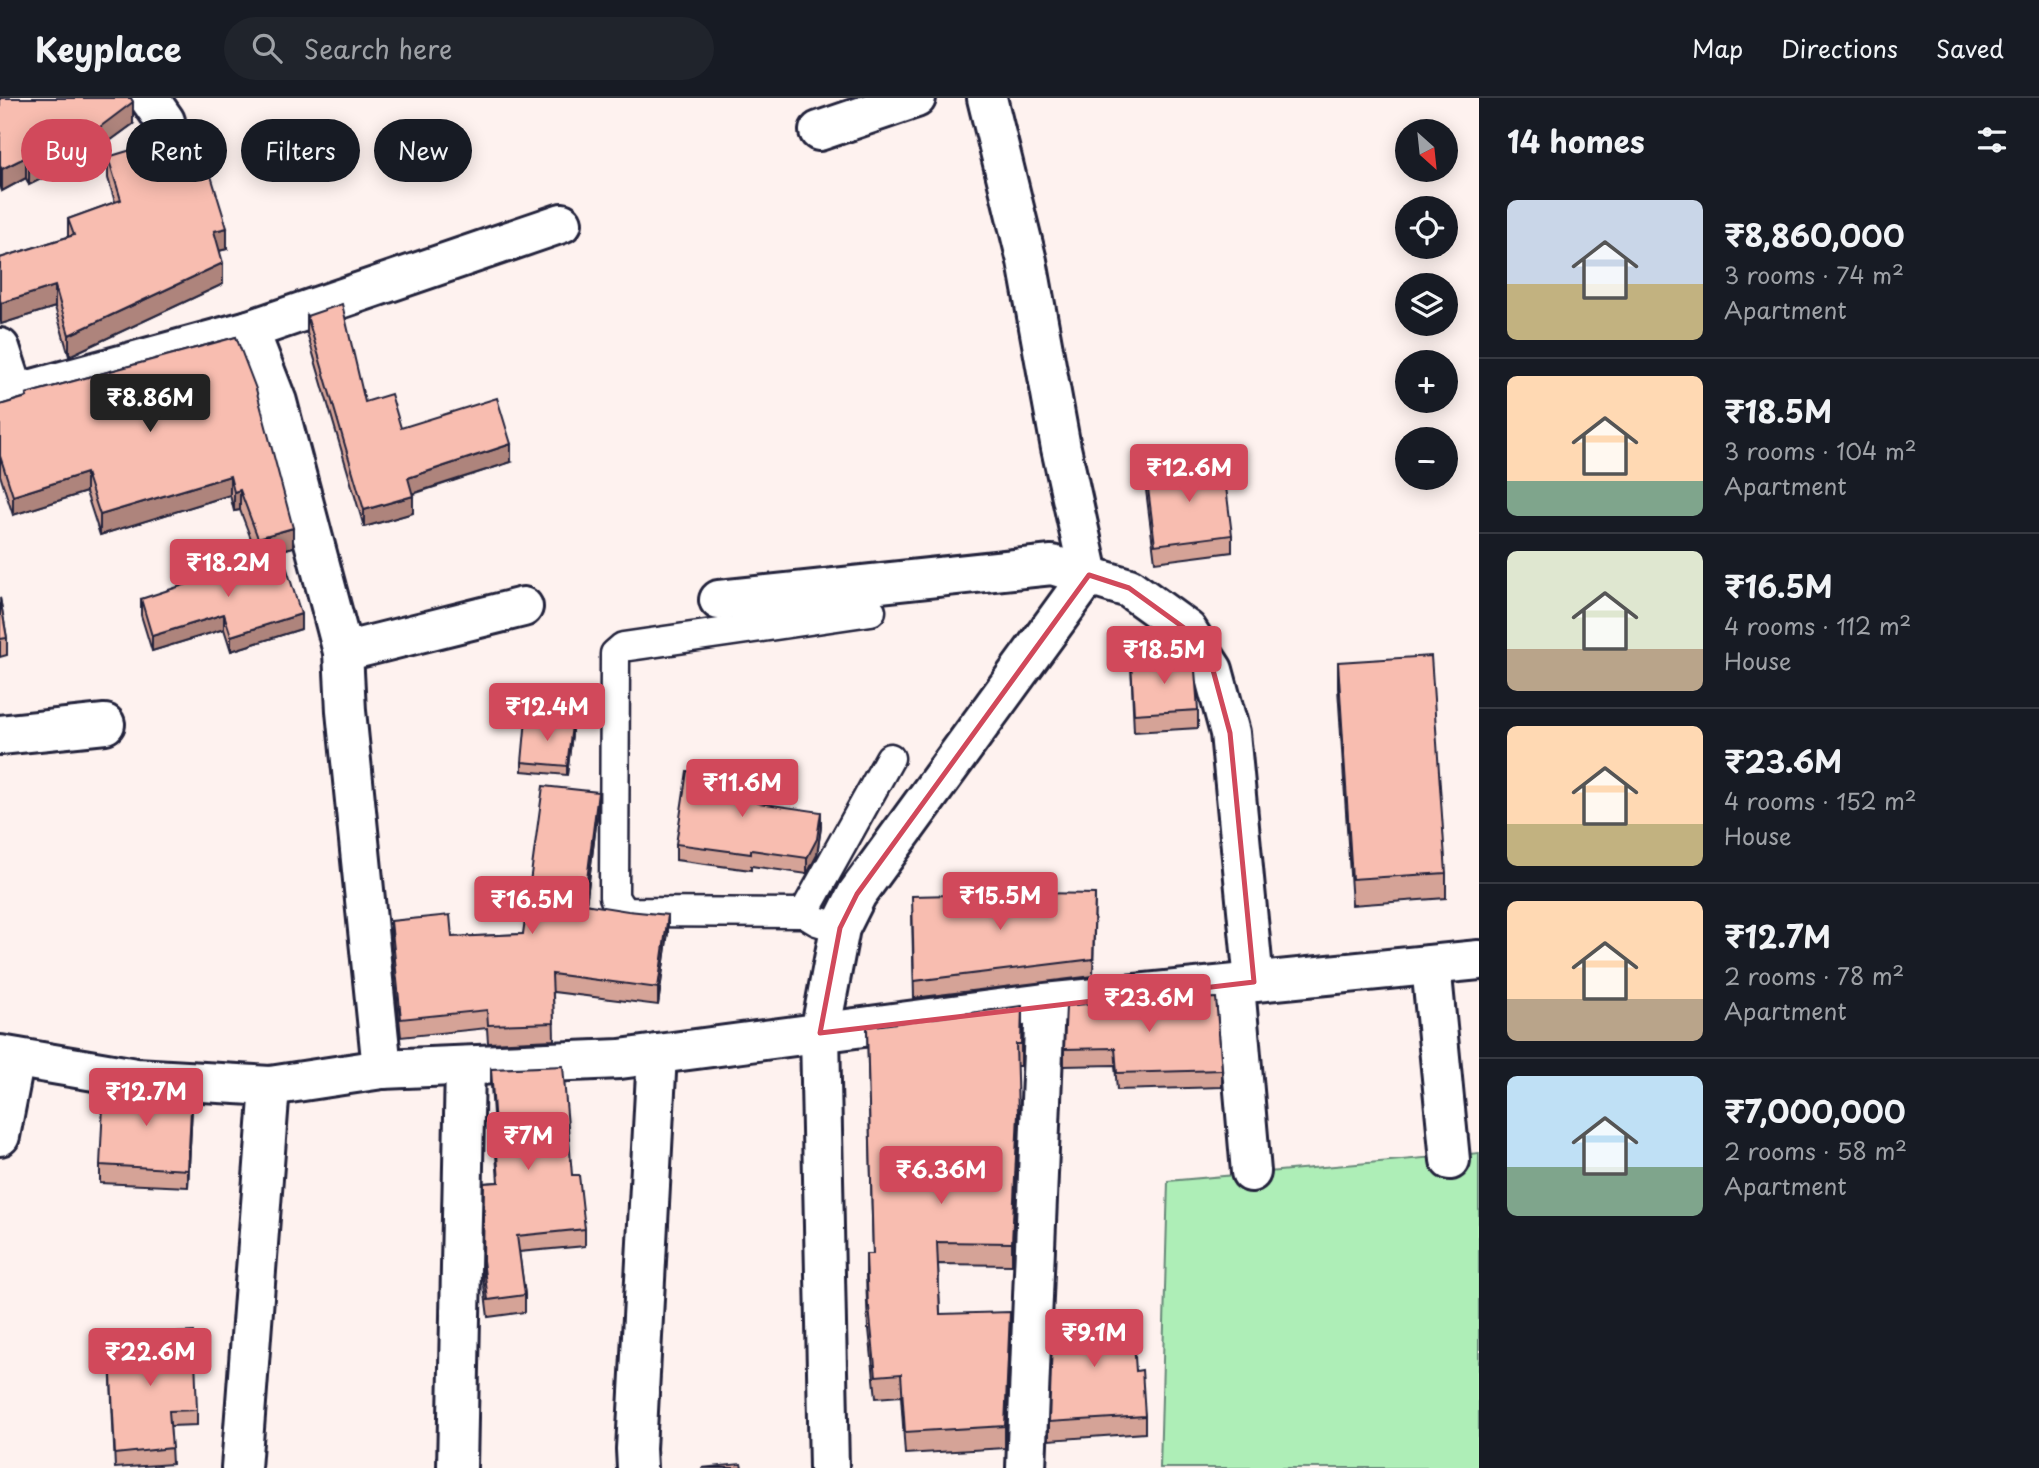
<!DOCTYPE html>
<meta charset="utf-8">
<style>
:root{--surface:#171b24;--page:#20242c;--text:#f1f3f6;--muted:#9ea1a6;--line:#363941;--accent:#d1495b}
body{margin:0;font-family:"Playpen Sans",sans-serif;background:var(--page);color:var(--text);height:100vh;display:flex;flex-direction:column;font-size:26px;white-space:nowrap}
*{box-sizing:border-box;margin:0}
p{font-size:23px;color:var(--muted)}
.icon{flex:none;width:38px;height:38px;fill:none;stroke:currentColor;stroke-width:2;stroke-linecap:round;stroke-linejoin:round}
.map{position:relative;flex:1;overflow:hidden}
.side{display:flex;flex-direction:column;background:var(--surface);width:560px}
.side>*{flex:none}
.guide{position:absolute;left:21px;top:21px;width:665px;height:63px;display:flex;gap:14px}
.needle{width:46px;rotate:153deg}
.fabs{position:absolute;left:1395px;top:21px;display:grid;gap:14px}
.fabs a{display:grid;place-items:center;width:63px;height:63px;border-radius:50%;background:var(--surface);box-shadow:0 4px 18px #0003;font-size:35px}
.price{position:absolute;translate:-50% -60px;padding:0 16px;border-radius:7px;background:var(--accent);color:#fff;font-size:23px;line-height:46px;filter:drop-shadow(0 2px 4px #0008)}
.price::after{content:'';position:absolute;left:50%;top:42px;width:21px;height:16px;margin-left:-10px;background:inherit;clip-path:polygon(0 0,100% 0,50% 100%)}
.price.selected{background:#222;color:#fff}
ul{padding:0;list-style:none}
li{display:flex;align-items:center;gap:21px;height:175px;padding:0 28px}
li+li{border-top:2px solid var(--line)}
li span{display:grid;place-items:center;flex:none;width:196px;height:140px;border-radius:10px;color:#555}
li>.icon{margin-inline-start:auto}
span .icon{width:84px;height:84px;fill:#fffc;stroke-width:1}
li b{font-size:30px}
h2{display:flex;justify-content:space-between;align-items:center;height:84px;padding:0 28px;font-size:30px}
.pill{padding:0 24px;border-radius:32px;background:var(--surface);box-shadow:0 4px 18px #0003;font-size:24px;line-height:63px}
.pill.selected{background:var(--accent);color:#fff}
header{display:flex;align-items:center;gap:42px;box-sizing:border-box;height:98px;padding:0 35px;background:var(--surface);border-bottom:2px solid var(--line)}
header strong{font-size:33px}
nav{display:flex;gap:38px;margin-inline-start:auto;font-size:24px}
.search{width:490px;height:63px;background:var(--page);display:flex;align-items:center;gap:18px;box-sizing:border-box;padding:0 24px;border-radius:38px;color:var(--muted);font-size:26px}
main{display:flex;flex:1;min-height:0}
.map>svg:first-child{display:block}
.green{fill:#aeeeb7;stroke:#688879;stroke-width:2}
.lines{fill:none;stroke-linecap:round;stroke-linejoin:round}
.lane-casing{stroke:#22223b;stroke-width:33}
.street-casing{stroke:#22223b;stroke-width:44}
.lane{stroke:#fff;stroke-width:28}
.street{stroke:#fff;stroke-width:38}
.wall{fill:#d5a397;stroke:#22223b;stroke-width:2}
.shaded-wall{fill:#ae847b;stroke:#22223b;stroke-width:2}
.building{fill:#f8bdb0;stroke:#22223b;stroke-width:2}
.marked{fill:none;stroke:#d1495b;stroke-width:5;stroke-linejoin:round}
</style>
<header>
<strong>Keyplace</strong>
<div class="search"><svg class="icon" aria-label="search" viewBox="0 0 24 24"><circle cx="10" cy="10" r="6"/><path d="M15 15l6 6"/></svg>Search here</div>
<nav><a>Map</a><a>Directions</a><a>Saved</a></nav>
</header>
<main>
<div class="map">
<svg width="1479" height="1370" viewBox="0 0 1479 1370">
<rect width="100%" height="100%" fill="#fef2ef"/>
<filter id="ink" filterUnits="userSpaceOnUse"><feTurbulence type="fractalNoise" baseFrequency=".0143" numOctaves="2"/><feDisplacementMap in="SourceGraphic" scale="14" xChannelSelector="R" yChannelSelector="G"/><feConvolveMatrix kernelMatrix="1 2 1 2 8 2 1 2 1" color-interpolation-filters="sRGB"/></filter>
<g filter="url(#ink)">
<polygon class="green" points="1479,1055 1479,1370 1160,1370 1168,1083"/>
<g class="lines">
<defs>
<g id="lane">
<polyline points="804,815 890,660"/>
<polyline points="840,830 817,823 804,815 628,814 620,809 614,799 615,556 623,549 871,513"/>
</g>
<g id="street">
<polyline points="149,0 165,23"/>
<polyline points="819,33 916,0"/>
<polyline points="249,232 562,125"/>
<polyline points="0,250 15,296"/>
<polyline points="0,300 249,232 277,304 343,554 346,613 382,971"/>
<polyline points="719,502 1052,467 1129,490 1187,532 1213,572 1230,635 1254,884"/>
<polyline points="343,554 523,509"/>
<polyline points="0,637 105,626"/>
<polyline points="1431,867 1450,1062"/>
<polyline points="1235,888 1251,1074"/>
<polyline points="0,957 136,980 270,988 382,971 620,961 1045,905 1479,862"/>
<polyline points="0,1038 15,960"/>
<polyline points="241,1370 270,988"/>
<polyline points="457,1370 465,968"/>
<polyline points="637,1370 636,1351 657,956"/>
<polyline points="829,1370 820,935 840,830 857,796 1089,477 1061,350 1027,163 987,0"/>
<polyline points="1026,1370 1045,905"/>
</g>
</defs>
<use href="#lane" class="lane-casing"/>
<use href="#street" class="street-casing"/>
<use href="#lane" class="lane"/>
<use href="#street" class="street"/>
</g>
<g class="wall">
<polygon points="0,0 133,26 92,56 29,87 26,80 2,93 0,89"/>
<polygon points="108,59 227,151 219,153 223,186 69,258 55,209 1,226 0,223 0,160 68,139 68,121 115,104 108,80"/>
<polygon points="307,218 365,304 401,330 511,364 413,396 413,415 364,429 307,235"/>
<polygon points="236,239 293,449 258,459 240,412 234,413 230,397 100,437 86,394 13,417 0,377 0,307 26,299 26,296"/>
<polygon points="1146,374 1232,437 1232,454 1155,464 1146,392"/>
<polygon points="0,500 7,540 7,557 0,559"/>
<polygon points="141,501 301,531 231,553 224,531 152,553 141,517"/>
<polygon points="1131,564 1198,612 1198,630 1134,634"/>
<polygon points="1338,564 1446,775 1446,800 1352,807 1338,590"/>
<polygon points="572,636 567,677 522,673 522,664"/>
<polygon points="761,699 760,705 821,729 817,757 807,776 751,768 751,772 676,762 676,746"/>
<polygon points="598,711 586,806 668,834 658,907 553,894 554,942 488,945 487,930 401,939 391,841 391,823 452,839 523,836"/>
<polygon points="1095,796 1093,878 914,900 912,815"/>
<polygon points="1137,903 1222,972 1222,989 1117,992 1115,967 1064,968 1064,951"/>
<polygon points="867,929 1022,930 1021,968 1016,968 1018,1037 1012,1167 938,1166 940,1216 1010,1236 1005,1350 905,1356 901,1298 876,1300 869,1231 868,1231 866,1178 866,1156 873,1156"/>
<polygon points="491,971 572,1077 585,1131 585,1148 519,1154 525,1197 525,1214 488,1219 483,1179 484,1085 498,1084 491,988"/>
<polygon points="192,1009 188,1089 100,1085 100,1067"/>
<polygon points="109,1238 197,1312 197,1327 170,1328 172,1366 115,1370"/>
<polygon points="1136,1273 1145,1318 1145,1335 1049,1342 1049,1324"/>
</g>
<g class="shaded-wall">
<polygon points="133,4 133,26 92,56 29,87 29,65"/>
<polygon points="26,59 26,80 2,93 2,71"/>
<polygon points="227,130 227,151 214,154 214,133"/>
<polygon points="223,165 223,186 69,258 69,237"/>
<polygon points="55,188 55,209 1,226 1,205"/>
<polygon points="511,346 511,364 408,397 408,380"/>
<polygon points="86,375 86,394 13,417 13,398"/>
<polygon points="230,378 230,397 100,437 100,417"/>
<polygon points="240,392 240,412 234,413 234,394"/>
<polygon points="413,398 413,415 364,429 364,412"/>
<polygon points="293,430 293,449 258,459 258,440"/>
<polygon points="224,516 224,531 152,553 152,538"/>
<polygon points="301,516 301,531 231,553 231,538"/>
<polygon points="572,627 572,636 567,677 567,668"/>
<polygon points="761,683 761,699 758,720 758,705"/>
<polygon points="598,694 598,711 584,823 584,806"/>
<polygon points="821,714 821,729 817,757 807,776 807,760"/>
<polygon points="668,817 668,834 658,907 658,890"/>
<polygon points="1022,908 1022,930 1021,968 1021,946"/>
<polygon points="192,991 192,1009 188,1089 188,1072"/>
<polygon points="1018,1015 1018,1037 1012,1167 1012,1145"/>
<polygon points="1010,1214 1010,1236 1005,1350 1005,1328"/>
</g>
<g class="building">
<polygon points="0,0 131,0 133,4 92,35 29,65 26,59 2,71 0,68"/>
<polygon points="197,32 227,130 214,133 223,165 69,237 55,188 1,205 0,202 0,160 74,137 68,121 121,102 108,59"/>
<polygon points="342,206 365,304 391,296 401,330 497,300 511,346 408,380 413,398 364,412 307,218"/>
<polygon points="236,239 256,291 293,430 258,440 240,392 234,394 230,378 100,417 86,375 13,398 0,358 0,307 27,299 26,296"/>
<polygon points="1223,365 1232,437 1155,447 1146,374"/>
<polygon points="282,455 301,516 231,538 224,516 152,538 141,501"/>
<polygon points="0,500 7,540 0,541"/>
<polygon points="1431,558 1446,775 1352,781 1338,564"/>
<polygon points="1191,560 1195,572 1198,612 1134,616 1131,564"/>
<polygon points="526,621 572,627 567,668 522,664"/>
<polygon points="687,673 761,683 758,705 821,714 817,741 807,760 751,752 751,756 676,746"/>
<polygon points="543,688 598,694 584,806 628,813 668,817 658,890 552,876 554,925 488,927 487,912 401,921 391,823 450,817 452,839 523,836"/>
<polygon points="1038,795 1095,796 1093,861 914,883 912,798"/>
<polygon points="1216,900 1222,972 1117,975 1115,950 1064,951 1066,908 1137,901 1137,903"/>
<polygon points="1022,908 1021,946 1016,946 1018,1015 1012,1145 937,1144 940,1216 1010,1214 1005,1328 905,1334 901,1276 876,1278 869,1209 868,1209 866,1156 873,1156 867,929"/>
<polygon points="563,968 572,1077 579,1077 585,1131 517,1138 525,1197 488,1202 483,1162 484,1085 499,1084 491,971"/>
<polygon points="104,988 192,991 188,1072 100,1067"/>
<polygon points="1132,1216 1136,1273 1142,1272 1145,1318 1049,1324 1053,1217"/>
<polygon points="194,1234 197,1312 169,1313 172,1350 115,1356 109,1238"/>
<polygon points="741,1366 742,1370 701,1370"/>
</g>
</g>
<path class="marked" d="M1089 477 1129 490 1187 532 1213 572 1230 635 1254 884 820 935 840 830 857 796Z"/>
</svg>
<div class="fabs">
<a><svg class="needle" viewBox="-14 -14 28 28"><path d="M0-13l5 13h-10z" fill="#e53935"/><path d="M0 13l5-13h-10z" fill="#9ea1a6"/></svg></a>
<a><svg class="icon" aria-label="locate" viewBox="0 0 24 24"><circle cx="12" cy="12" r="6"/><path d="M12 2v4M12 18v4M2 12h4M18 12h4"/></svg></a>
<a><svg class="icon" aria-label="layers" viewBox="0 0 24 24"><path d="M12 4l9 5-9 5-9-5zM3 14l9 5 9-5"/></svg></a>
<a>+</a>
<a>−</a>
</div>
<b class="price selected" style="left:150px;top:336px">₹8.86M</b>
<b class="price" style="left:1189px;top:406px">₹12.6M</b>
<b class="price" style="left:228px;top:501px">₹18.2M</b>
<b class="price" style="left:1164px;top:588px">₹18.5M</b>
<b class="price" style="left:547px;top:645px">₹12.4M</b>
<b class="price" style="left:742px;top:721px">₹11.6M</b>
<b class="price" style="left:1000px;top:834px">₹15.5M</b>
<b class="price" style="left:532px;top:838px">₹16.5M</b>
<b class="price" style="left:1149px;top:936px">₹23.6M</b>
<b class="price" style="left:146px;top:1030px">₹12.7M</b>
<b class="price" style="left:528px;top:1074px">₹7M</b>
<b class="price" style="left:941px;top:1108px">₹6.36M</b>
<b class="price" style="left:1094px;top:1271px">₹9.1M</b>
<b class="price" style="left:150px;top:1290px">₹22.6M</b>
<div class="guide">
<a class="pill selected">Buy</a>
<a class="pill">Rent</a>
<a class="pill">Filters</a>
<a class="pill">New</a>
</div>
</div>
<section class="side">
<h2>14 homes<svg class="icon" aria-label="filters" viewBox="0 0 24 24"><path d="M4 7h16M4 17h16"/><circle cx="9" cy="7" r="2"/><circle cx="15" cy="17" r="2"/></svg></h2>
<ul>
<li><span style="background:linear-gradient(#c9d6e8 60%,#c2b280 0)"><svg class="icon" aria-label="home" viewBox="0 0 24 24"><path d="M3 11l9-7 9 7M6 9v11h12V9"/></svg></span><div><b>₹8,860,000</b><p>3 rooms · 74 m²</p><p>Apartment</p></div></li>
<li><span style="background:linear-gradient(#ffd9b3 75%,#7fa58c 0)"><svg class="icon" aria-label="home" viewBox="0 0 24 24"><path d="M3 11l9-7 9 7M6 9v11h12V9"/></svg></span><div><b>₹18.5M</b><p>3 rooms · 104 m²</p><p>Apartment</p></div></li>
<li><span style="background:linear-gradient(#dfe7d0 70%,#b9a48a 0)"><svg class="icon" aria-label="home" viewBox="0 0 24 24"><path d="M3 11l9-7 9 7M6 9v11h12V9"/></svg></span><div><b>₹16.5M</b><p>4 rooms · 112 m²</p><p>House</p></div></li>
<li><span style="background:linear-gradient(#ffd9b3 70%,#c2b280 0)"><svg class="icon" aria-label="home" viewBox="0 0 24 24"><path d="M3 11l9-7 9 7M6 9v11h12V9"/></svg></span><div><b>₹23.6M</b><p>4 rooms · 152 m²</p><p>House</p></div></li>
<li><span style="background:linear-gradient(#ffd9b3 70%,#b9a48a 0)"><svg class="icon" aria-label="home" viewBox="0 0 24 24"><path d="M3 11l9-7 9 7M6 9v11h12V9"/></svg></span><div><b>₹12.7M</b><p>2 rooms · 78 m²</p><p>Apartment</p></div></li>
<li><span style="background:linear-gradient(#bfe0f5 65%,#7fa58c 0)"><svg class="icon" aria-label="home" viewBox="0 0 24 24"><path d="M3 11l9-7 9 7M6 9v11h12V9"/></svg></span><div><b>₹7,000,000</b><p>2 rooms · 58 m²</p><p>Apartment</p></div></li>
</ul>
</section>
</main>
